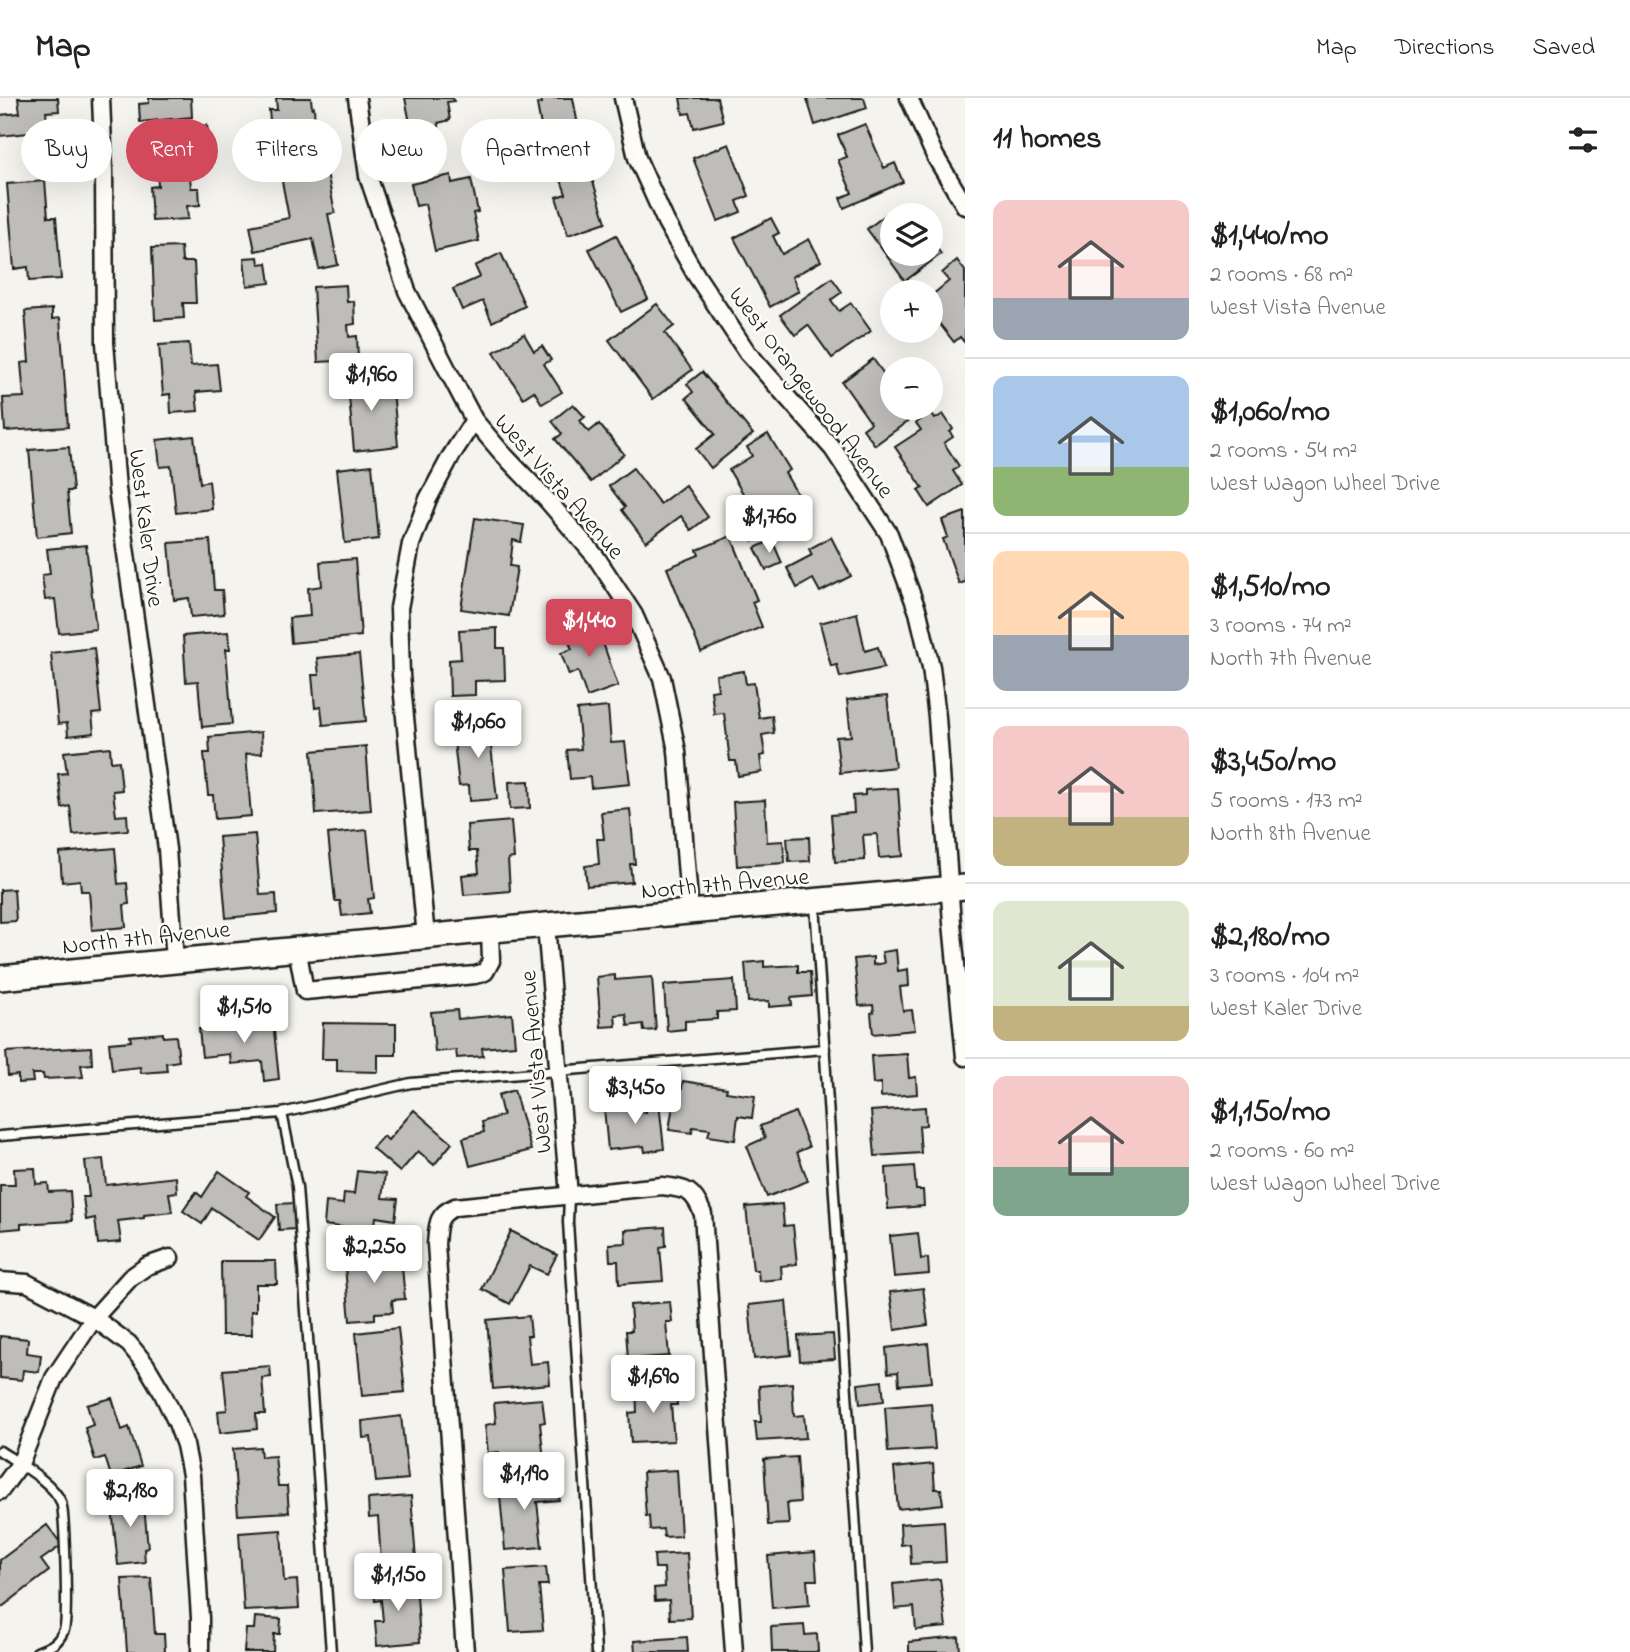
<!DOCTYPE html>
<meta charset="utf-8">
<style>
:root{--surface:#fff;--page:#f6f6f6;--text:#222;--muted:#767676;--line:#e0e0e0;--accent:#d1495b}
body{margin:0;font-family:"Indie Flower",sans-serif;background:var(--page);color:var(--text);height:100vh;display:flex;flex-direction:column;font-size:26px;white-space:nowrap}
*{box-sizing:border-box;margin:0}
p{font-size:23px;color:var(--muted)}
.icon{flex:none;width:38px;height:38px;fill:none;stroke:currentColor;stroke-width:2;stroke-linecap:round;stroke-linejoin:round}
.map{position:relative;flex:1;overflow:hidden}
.drawer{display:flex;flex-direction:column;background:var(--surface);width:665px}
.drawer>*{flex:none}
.banner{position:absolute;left:21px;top:21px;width:665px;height:63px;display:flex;gap:14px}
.controls{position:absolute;left:880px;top:105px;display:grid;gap:14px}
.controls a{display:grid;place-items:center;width:63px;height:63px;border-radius:50%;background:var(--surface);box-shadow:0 7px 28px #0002;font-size:35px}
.price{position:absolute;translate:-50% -60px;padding:0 16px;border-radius:7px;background:#fff;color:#222;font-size:23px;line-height:46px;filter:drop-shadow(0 2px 4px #0008)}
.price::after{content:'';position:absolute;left:50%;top:42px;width:21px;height:16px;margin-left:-10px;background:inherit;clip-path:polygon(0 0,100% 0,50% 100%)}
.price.active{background:var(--accent);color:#fff}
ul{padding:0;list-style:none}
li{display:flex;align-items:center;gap:21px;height:175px;padding:0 28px}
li+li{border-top:2px solid var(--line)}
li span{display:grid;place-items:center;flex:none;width:196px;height:140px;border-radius:14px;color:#555}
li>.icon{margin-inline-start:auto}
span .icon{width:84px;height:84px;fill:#fffc;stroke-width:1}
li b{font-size:30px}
h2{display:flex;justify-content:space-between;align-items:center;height:84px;padding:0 28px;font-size:30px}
.pill{padding:0 24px;border-radius:32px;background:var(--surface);box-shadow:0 7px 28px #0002;font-size:24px;line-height:63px}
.pill.active{background:var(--accent);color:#fff}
header{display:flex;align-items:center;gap:42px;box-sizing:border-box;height:98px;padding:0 35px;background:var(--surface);border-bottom:2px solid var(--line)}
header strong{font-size:33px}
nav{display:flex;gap:38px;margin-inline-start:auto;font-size:24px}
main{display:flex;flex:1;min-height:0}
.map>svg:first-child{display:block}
.building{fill:#bebdba;stroke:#1c1c1c;stroke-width:2}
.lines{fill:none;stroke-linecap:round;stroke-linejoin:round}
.lane-casing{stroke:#1c1c1c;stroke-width:13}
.street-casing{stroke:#1c1c1c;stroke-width:21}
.secondary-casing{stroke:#1c1c1c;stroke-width:28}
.lane{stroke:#fdfcf7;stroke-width:8}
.street{stroke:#fdfcf7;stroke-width:16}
.secondary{stroke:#fdfcf7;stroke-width:23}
.labels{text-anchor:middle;stroke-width:5;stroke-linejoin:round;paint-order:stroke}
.street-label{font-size:24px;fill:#1c1c1c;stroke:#fdfcf7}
</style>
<header>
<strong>Map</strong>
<nav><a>Map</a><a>Directions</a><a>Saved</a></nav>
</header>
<main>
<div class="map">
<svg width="965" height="1554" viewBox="0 0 965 1554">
<rect width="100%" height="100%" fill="#f4f3ee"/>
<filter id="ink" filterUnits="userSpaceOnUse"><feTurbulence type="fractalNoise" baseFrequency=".0143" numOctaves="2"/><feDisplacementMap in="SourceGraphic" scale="14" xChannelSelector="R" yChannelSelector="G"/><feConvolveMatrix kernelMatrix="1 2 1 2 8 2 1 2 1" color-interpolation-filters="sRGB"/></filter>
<g filter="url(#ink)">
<g class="building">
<polygon points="18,0 58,0 59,13 46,14 48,33 0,38 0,17 20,15"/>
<polygon points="149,0 191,0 192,19 140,24 139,6 149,5"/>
<polygon points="276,0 311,0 312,10 314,9 315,30 271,33 269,12 277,12"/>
<polygon points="405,0 453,0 454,3 447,4 450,22 438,25 445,59 418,65"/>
<polygon points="541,0 573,0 581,44 545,50 537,6 542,5"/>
<polygon points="680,0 717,0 723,23 694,30 690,15 683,16"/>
<polygon points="810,0 864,0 867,10 815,27 807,1"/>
<polygon points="865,26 884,70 895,65 903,84 844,110 840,100 852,95 838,62 847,59 838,37"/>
<polygon points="207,27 209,42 171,47 169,32"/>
<polygon points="729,46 749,98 737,103 741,114 718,123 693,60"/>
<polygon points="209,48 210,65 189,66 191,90 199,90 200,107 187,108 188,121 152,123 150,89 158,88 156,51"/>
<polygon points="585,59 606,124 568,137 556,99 566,96 556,68"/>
<polygon points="326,69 335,115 328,116 338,167 319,171 313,141 255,153 250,128 289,120 281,78"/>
<polygon points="451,77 452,85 471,81 478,114 473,115 479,143 435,153 425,106 416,108 411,86"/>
<polygon points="45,83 48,119 56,119 61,181 29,183 28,169 14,171 7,86"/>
<polygon points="892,112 895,117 892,117 892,156 931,156 931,142 941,156 905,183 867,131"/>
<polygon points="771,120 779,135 773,138 782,156 809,141 821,163 792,179 799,193 770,209 734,140"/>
<polygon points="616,137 648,201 621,214 589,151"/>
<polygon points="181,149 182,164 194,164 196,205 183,205 184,220 155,222 152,150"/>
<polygon points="501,155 525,208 492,224 483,203 462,212 453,191 480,179 475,168"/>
<polygon points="258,159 259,166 267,165 270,185 247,188 244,160"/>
<polygon points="957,162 965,173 965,245 960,239 954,244 931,215 931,198 949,183 942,175"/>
<polygon points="832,180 842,194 831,202 839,213 851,205 871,233 832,260 808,227 795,237 780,217"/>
<polygon points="346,187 347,204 354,203 355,226 348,227 349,239 357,238 358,262 318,264 313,189"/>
<polygon points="657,206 674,228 665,235 692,272 653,301 609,242"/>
<polygon points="52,211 52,221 60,220 68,329 5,333 3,300 24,299 21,265 29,264 25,213"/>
<polygon points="524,236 534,253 542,248 551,262 544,266 562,294 542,306 534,293 523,300 494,254"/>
<polygon points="189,245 191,268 217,266 220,292 196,294 198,313 171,315 170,296 163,297 159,247"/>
<polygon points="873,261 892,287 892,310 909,310 915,318 875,347 863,331 871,325 842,284"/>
<polygon points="376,274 378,294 393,292 398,348 354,353 347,277"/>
<polygon points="702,274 753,336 711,370 696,351 715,336 686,300 693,294 687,286"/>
<polygon points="573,306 585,319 580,323 589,334 599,326 624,356 591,384 555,341 562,336 552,323"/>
<polygon points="931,315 935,321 943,316 953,331 950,334 953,339 944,345 959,368 953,373 962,387 929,409 918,392 923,390 895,349 921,332 916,325"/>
<polygon points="768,336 790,372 785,375 806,411 753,443 740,420 753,412 729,372 752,358 747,349"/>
<polygon points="194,338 200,385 209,383 212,411 176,415 171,368 160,369 157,342"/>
<polygon points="69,349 73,393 67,393 71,435 37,439 29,352"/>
<polygon points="372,367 379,441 345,445 337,371"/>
<polygon points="633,370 660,406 685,387 708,419 691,432 681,418 646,444 622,412 625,409 609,388"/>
<polygon points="965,414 965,484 959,486 943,441 948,439 942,422"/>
<polygon points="475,420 524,427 521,444 513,442 510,468 517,469 509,518 461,511"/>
<polygon points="731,438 757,502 752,504 762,529 701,554 667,470 699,457 697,452"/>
<polygon points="831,439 851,478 820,494 813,481 797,490 787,470 812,457 809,451"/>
<polygon points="210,442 214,492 222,492 224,516 191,519 189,500 174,502 169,445"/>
<polygon points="772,442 782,465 766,472 755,450"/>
<polygon points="86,447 96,531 59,535 55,501 45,502 42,477 50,476 47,451"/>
<polygon points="355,461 361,538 291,545 289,520 310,518 308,490 322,488 320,464"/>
<polygon points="857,515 865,553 878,549 884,570 840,579 837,567 831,568 820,525"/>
<polygon points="595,522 618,588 587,599 578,573 569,577 561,555 572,551 564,533"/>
<polygon points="497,530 497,550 504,550 505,582 475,583 475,597 450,598 449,562 461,561 459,532"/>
<polygon points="228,534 230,551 226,551 232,626 202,629 198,583 186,584 183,538"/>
<polygon points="94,550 101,615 92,616 94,635 68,638 67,625 58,626 51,555"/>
<polygon points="359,556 366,623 323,627 321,609 315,610 312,577 319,577 317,560"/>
<polygon points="744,573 746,586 754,585 759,620 772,618 774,635 762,637 765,657 760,658 762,674 738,678 736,663 730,663 724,615 714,616 711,593 718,592 716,577"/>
<polygon points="887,598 895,669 840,675 836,639 851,638 847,602"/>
<polygon points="608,609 611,645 625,644 630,686 591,690 590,679 570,681 567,652 581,651 577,612"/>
<polygon points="507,629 509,646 491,648 497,701 470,703 469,687 459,688 453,634"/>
<polygon points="261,634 262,655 246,656 251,718 215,721 213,697 208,697 204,655 210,655 209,639"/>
<polygon points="366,648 371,712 316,716 312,653"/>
<polygon points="110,649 111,664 119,663 122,692 113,693 116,718 127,717 128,732 73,737 70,708 62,710 58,676 67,675 64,654"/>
<polygon points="529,683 530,710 510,711 509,684"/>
<polygon points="898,690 903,758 879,760 877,736 863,737 865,762 835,764 831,717 854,715 853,698 865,697 865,692"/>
<polygon points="765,702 767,744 783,743 785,765 737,768 733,704"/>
<polygon points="630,711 635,766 630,766 632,784 587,788 585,768 599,766 597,741 604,741 601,714"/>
<polygon points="511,723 514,760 508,761 510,793 464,797 462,777 479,775 477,753 469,753 467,727"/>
<polygon points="367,732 374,800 368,801 370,815 342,818 340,803 335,803 328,736"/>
<polygon points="255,736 260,797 276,796 277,815 226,820 219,739"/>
<polygon points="809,739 810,763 789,764 787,740"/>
<polygon points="115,750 118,786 127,785 129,806 124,807 126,829 92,832 89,793 81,793 80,782 62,784 60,755"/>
<polygon points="14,791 16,823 0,824 0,792"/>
<polygon points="896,852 898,873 908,871 909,888 900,889 903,913 912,912 915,932 873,936 871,915 874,914 873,907 859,908 854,861 873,859 873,867 884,865 882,854"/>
<polygon points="764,863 764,869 798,867 798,874 810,874 812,898 791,900 792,907 769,909 769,903 748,904 745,865"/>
<polygon points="615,877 615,882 652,879 656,932 644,933 643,926 628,928 626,916 615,917 616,928 601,929 597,879"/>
<polygon points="734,882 736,913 717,914 717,921 685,923 685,931 667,933 664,887"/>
<polygon points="457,912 458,921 512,916 515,947 482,950 483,958 457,960 456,952 435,954 431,914"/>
<polygon points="273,923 279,981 264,983 262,963 231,966 230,956 202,959 199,931"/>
<polygon points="323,925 396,926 396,957 378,957 378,974 337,973 337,961 322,961"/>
<polygon points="163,935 163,939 176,938 179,963 166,965 167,973 141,975 140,969 112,972 109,945 131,943 130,938"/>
<polygon points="91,949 92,966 81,967 83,979 44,981 43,976 32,976 33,984 18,985 18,977 8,978 6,954"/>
<polygon points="907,956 909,980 916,979 917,996 881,999 881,985 873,986 871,958"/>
<polygon points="683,983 727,990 726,994 755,998 752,1020 738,1018 735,1042 708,1038 710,1031 693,1029 692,1035 669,1032 673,1007 679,1008"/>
<polygon points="514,992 531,1052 470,1068 463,1040 484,1034 482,1024 503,1017 498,997"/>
<polygon points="658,995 664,1051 645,1054 644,1048 608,1052 604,1010 633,1007 634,1015 646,1014 644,996"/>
<polygon points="925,1009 926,1027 919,1028 921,1055 875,1058 871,1013"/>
<polygon points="414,1012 452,1045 434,1067 418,1053 400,1074 372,1050 383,1038 388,1042"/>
<polygon points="795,1014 809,1049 797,1054 808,1083 767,1099 747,1048 765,1040 760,1028"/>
<polygon points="103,1061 106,1087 176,1079 177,1094 169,1095 172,1114 144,1117 144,1120 118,1123 121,1144 98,1146 95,1120 86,1122 83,1099 89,1099 85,1063"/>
<polygon points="914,1068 916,1092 923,1092 924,1108 888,1111 886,1070"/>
<polygon points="35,1070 36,1086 48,1085 49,1094 70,1093 72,1123 21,1126 21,1130 0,1132 0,1087 15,1087 14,1071"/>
<polygon points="219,1073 249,1094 246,1098 275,1119 259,1142 212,1110 202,1126 183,1113 196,1094 202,1099"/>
<polygon points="357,1073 385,1076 382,1100 398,1101 395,1122 376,1119 374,1133 324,1127 326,1104 343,1106 344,1095 354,1096"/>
<polygon points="295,1105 297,1131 279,1132 277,1106"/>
<polygon points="782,1106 784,1128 793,1127 797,1166 781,1168 782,1181 759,1183 758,1172 753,1172 746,1109"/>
<polygon points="665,1129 666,1148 660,1149 663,1183 619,1186 618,1163 610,1163 609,1146 626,1145 625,1132"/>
<polygon points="511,1133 557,1157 547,1176 530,1168 510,1206 482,1191"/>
<polygon points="918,1135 921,1161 928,1160 929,1176 894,1179 890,1138"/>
<polygon points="392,1150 393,1170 402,1169 405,1201 392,1202 393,1214 375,1215 375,1221 350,1223 345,1169 365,1168 363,1152"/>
<polygon points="221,1163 276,1163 277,1186 256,1186 256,1213 251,1213 252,1237 222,1237"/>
<polygon points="923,1190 928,1227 895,1232 890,1194"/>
<polygon points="786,1203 791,1257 754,1261 749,1207"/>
<polygon points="670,1204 672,1224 666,1224 669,1258 628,1261 626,1233 632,1233 630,1207"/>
<polygon points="529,1218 531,1238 527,1238 530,1266 548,1264 550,1286 493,1291 487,1222"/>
<polygon points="398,1230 405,1294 362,1298 356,1235"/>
<polygon points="833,1236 835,1261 800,1263 798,1238"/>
<polygon points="0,1238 28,1241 27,1255 41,1257 39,1274 23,1272 22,1282 0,1280"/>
<polygon points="928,1245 932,1284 899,1287 898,1274 888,1275 886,1250"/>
<polygon points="270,1268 271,1279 262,1280 265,1316 256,1316 257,1331 220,1335 218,1313 227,1312 223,1272"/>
<polygon points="882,1283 884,1303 860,1306 858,1286"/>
<polygon points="792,1285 794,1318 804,1317 806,1340 757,1343 755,1324 761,1324 759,1288"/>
<polygon points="676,1288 677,1307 671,1307 674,1343 631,1345 629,1315 637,1314 636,1290"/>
<polygon points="112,1300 122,1332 129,1329 141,1368 111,1378 105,1359 95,1362 85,1330 93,1327 87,1307"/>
<polygon points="542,1301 545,1324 540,1325 545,1372 502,1376 499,1354 488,1355 485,1327 496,1325 494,1305"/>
<polygon points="931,1305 935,1351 888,1354 885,1309"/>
<polygon points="401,1318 408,1381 376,1384 371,1339 363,1340 362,1323"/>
<polygon points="260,1349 261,1359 275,1358 278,1388 287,1388 289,1414 238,1417 233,1351"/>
<polygon points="797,1359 800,1404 787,1405 789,1426 768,1427 764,1361"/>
<polygon points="933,1366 935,1391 941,1391 943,1406 898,1411 894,1370"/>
<polygon points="677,1372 681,1438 664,1439 663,1431 650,1432 649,1418 646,1419 643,1374"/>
<polygon points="556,1381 559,1402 537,1404 542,1449 505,1452 499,1387"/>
<polygon points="143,1397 148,1450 144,1451 145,1464 118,1467 111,1401"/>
<polygon points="411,1398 416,1462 381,1464 378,1419 369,1420 368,1401"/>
<polygon points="944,1423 946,1464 911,1466 910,1446 901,1447 900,1426"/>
<polygon points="47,1427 62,1447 41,1462 49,1473 2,1509 0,1506 0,1462"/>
<polygon points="281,1432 284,1483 297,1482 299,1510 244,1513 239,1435"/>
<polygon points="815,1454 817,1482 807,1482 809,1507 772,1510 768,1458"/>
<polygon points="687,1455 691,1520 670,1521 669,1502 655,1503 654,1490 665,1489 664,1470 655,1470 654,1457"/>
<polygon points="546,1469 548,1487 539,1487 543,1532 510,1534 505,1472"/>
<polygon points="151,1480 155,1536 164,1536 165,1554 127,1554 122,1481"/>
<polygon points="940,1481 946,1529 916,1532 914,1509 895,1511 893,1486"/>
<polygon points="416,1482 420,1544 377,1548 375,1523 383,1523 381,1502 375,1503 374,1486"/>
<polygon points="255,1519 281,1521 280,1536 274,1536 273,1554 244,1554 246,1531 254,1531"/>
<polygon points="804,1527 805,1537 817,1536 818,1554 772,1554 771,1529"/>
<polygon points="687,1539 688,1554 635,1554 634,1543"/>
<polygon points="959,1539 960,1554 909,1554 909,1544"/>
</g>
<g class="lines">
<defs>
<g id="lane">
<polyline points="815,806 864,1554"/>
<polyline points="282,1015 297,1089 331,1554"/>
<polyline points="0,1038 282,1015 411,985 825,951"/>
<polyline points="569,1097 568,1124 596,1554"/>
<path d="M0 1353C18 1365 53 1384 61 1404 65 1415 68 1523 64 1532 58 1546 50 1549 37 1554"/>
</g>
<g id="street">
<polyline points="101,0 104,73 105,245 117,391 167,751 175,863"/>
<polyline points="357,0 368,78 407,193 446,269 474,322 502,355 547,402 596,459 634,517 662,580 677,653 690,815"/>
<polyline points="623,0 637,60 666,124 696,177 747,254 833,351 889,436 918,514 931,569 937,619 952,825 965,959"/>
<polyline points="909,0 935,58 965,108"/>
<polyline points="546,827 569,1097"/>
<polyline points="426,839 401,577 399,510 411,446 428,401 451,358 474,322"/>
<polyline points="297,850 305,893 475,877 485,874 491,863 490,832"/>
<polyline points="0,1183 27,1185 94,1220 129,1246 146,1267 162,1294 177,1325 185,1347 191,1377 200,1520 200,1554"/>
<polyline points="0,1393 20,1366 54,1280 94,1220 130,1180 147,1168 170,1160"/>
<path d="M465 1554 436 1146C438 1127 436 1117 455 1109L662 1088C687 1091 693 1091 703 1116L734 1554"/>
</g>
<polyline id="secondary" points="0,880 546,827 965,789"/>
</defs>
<use href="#lane" class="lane-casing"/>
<use href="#street" class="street-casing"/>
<use href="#secondary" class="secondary-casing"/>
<use href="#lane" class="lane"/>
<use href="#street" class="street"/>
<use href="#secondary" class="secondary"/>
</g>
</g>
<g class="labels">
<g class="street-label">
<text transform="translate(812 294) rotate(53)" y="8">West Orangewood Avenue</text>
<text transform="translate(560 388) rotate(49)" y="8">West Vista Avenue</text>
<text transform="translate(147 430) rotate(83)" y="8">West Kaler Drive</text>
<text transform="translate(725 785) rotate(-5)" y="8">North 7th Avenue</text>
<text transform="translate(146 839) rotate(-6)" y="8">North 7th Avenue</text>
<text transform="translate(535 964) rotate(-95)" y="8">West Vista Avenue</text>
</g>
</g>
</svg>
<div class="controls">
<a><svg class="icon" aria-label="layers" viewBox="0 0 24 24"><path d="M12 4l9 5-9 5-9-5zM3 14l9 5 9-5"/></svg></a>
<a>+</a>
<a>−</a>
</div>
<b class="price" style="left:371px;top:315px">$1,960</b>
<b class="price" style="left:769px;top:457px">$1,760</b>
<b class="price active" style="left:589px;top:561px">$1,440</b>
<b class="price" style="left:478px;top:662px">$1,060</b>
<b class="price" style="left:244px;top:947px">$1,510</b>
<b class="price" style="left:635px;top:1028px">$3,450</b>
<b class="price" style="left:374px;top:1187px">$2,250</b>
<b class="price" style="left:653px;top:1317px">$1,690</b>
<b class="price" style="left:524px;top:1414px">$1,190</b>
<b class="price" style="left:130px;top:1431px">$2,180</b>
<b class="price" style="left:398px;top:1515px">$1,150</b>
<div class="banner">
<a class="pill">Buy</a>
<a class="pill active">Rent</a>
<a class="pill">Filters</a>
<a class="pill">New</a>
<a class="pill">Apartment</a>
</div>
</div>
<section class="drawer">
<h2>11 homes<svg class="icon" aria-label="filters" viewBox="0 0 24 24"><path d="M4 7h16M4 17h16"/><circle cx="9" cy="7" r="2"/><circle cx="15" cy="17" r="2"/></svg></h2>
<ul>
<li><span style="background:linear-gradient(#f6c9c9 70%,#9aa5b1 0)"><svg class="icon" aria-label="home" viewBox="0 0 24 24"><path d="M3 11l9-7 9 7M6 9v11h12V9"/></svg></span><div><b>$1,440/mo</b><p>2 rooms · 68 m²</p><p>West Vista Avenue</p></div></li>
<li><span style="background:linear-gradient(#a9c7e8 65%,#8fb573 0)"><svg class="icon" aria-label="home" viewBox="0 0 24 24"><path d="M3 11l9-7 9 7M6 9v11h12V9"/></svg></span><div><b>$1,060/mo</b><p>2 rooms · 54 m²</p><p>West Wagon Wheel Drive</p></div></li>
<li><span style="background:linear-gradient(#ffd9b3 60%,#9aa5b1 0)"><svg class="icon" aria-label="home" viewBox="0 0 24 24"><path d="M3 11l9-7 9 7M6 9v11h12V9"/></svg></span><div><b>$1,510/mo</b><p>3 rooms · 74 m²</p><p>North 7th Avenue</p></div></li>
<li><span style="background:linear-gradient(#f6c9c9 65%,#c2b280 0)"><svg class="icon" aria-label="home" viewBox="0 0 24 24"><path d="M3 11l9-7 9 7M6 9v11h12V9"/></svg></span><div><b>$3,450/mo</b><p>5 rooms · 173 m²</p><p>North 8th Avenue</p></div></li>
<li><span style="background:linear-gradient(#dfe7d0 75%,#c2b280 0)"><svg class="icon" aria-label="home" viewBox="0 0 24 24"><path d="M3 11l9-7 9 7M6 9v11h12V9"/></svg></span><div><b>$2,180/mo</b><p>3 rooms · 104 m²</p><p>West Kaler Drive</p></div></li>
<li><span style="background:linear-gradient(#f6c9c9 65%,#7fa58c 0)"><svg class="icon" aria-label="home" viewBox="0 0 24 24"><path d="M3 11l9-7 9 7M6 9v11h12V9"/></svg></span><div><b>$1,150/mo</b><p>2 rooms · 60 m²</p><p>West Wagon Wheel Drive</p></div></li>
</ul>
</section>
</main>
